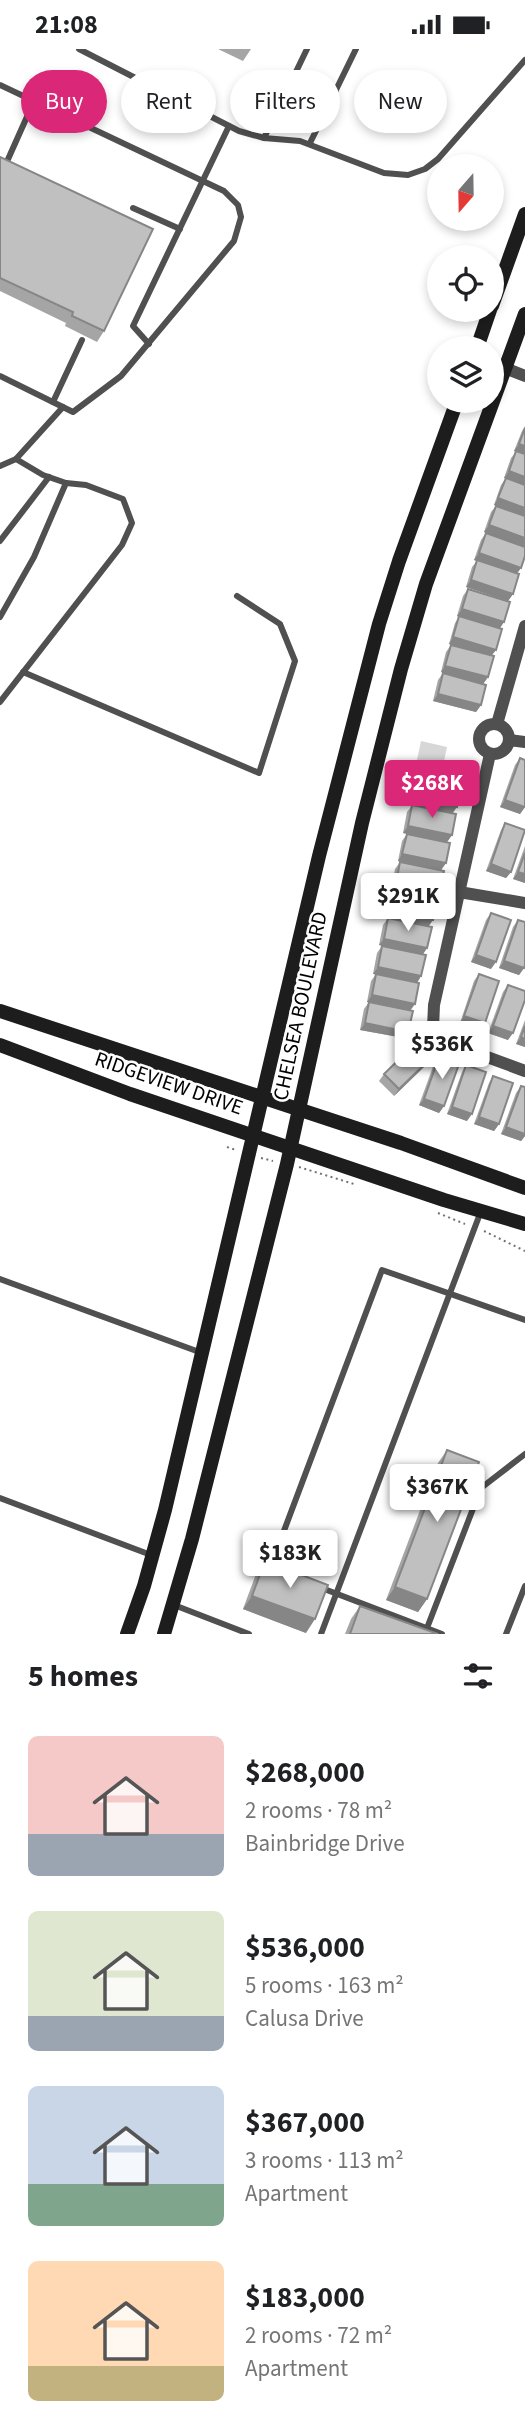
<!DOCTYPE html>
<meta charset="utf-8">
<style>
:root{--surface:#fff;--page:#f6f6f6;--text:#202124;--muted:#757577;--accent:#db2777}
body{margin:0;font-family:"Source Sans 3",sans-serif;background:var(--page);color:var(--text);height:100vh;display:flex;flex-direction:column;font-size:26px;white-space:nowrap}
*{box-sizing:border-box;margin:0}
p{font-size:23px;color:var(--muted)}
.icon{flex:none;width:38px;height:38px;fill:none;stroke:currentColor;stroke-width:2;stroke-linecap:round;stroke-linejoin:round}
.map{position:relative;height:1585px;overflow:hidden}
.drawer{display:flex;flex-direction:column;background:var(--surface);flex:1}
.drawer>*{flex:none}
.guide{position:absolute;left:21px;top:21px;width:483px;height:63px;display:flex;gap:14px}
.needle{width:46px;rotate:200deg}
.fabs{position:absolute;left:427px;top:105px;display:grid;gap:14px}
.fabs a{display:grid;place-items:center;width:77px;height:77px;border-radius:50%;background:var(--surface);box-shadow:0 4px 10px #0003;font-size:35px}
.price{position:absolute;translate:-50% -60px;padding:0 16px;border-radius:7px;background:#fff;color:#222;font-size:23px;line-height:46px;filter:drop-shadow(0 2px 4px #0008)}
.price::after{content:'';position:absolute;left:50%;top:42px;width:21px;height:16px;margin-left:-10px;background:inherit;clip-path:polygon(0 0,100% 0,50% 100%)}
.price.active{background:var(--accent);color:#fff}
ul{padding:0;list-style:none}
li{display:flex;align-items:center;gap:21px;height:175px;padding:0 28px}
li span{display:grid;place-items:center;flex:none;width:196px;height:140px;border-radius:10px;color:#555}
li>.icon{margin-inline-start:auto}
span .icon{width:84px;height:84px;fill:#fffc;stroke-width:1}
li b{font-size:30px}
h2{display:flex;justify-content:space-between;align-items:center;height:84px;padding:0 28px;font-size:30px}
.pill{padding:0 24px;border-radius:32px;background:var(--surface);box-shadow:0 4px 10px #0003;font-size:24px;line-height:63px}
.pill.active{background:var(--accent);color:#fff}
.status{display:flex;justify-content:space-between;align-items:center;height:49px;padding:0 35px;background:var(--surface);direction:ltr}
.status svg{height:19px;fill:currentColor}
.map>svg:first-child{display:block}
.green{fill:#d7d7d7}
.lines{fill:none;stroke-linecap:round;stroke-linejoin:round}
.path{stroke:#727272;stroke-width:2;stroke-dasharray:2 3.5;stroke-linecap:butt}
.service{stroke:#505050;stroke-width:6}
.minor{stroke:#505050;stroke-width:12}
.secondary{stroke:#1d1d1d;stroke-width:14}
.wall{fill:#a5a5a5}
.shaded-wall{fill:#868686}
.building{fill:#c0c0c0;stroke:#868686;stroke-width:2}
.labels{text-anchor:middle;stroke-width:5;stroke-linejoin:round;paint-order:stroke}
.street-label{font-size:21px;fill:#000;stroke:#fff}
</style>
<div class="status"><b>21:08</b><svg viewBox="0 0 49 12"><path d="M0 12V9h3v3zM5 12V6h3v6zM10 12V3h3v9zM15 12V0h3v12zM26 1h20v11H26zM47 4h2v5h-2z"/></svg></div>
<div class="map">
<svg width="525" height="1585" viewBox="0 0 525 1585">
<rect width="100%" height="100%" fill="#fff"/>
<polygon class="green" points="421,692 447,698 440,731 414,725"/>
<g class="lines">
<g class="path">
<polyline points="227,1098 236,1101"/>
<polyline points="261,1109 273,1112"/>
<polyline points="299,1118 354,1135"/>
<polyline points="438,1164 465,1175"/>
<polyline points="484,1182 525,1202"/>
</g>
<g class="service">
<polyline points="79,0 239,82 264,89 300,92 384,124 408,126 425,120 438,110 525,11"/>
<polyline points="0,36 224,142 238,156 241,168 234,192 121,327 73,363 0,327"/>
<polyline points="264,89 307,0"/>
<polyline points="310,94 356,0"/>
<polyline points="5,117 34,52"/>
<polyline points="133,159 180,180"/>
<polyline points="149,295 133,277 229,77"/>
<polyline points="53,353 82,291"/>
<polyline points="16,410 43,426 66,434"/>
<polyline points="0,417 16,410 63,358"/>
<polyline points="0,492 49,428"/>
<polyline points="0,568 34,508 66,434 86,436 123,450 132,474 122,496 0,653"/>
<polyline points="23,623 259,724 295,612 280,575 237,547"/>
<polyline points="0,1230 202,1304"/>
<polyline points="0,1449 151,1506"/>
<polyline points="273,1520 270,1519 382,1221 525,1271"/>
<polyline points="319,1538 442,1585"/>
<polyline points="174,1556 249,1585"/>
<polyline points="427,1579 481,1439 525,1405"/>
<polyline points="321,1585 481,1162"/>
<polyline points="506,1585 525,1537"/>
</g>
<g class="minor">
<polyline points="492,314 525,327"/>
<circle cx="494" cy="690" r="15"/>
<polyline points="497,675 525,577"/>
<polyline points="509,691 525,693"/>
<polyline points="490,705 434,956 433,979 449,994 525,1022"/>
<polyline points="459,843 525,854"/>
</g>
<g class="secondary">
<polyline points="492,257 525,165"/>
<polyline points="477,299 490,261"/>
<polyline points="0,962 401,1094 525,1139"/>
<polyline points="0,996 130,1045 444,1151 525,1175"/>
<polyline points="127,1585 144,1537 165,1461 319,807 379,575 399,512 457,352"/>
<polyline points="164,1585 192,1490 287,1115 362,774 401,620 426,535 525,265"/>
</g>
</g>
<g class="wall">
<polygon points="218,0 251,0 243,12"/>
<polygon points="0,108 104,282 97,293 65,277 66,274 0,242"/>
<polygon points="525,377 525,498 484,483 491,463 496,457 500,458 494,456 501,436 506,429 504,429 511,409 516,403 514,402 522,382"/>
<polygon points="486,484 517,524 513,545 508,552 466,538 472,518 477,512 474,511 481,491"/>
<polygon points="468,540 504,573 500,579 496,601 491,607 488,628 483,635 441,623 446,603 451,596 473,602 449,595 455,574 459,568 457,567 463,547"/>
<polygon points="443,624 481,656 476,663 433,652 438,631"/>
<polygon points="520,709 525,758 520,765 500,758 515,716"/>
<polygon points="418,729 453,765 452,786 447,793 446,814 441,821 398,812 402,792 407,785 403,784 407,763 412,757 409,756 413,735"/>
<polygon points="505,774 511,823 506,829 486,822 501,781"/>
<polygon points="525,797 525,834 513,830"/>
<polygon points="400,813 439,842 435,849 433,871 428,877 427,899 423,905 421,927 417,933 404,989 360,981 364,960 369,953 367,953 371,932 376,925 373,925 377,904 382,897 379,896 383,876 388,869 385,869 389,848 394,841 391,840 395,820"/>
<polygon points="491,864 491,920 471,913 486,871"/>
<polygon points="518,871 524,919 519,926 499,919 513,878"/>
<polygon points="479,925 480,981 460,974 474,932"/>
<polygon points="508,936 508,991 488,984 503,943"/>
<polygon points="525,971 525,998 516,995"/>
<polygon points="439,1008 444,1057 439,1064 419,1056 434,1015"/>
<polygon points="426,1016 394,1047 379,1032 384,1025"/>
<polygon points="466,1016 467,1072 447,1065 462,1023"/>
<polygon points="493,1027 499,1075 494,1082 474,1075 489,1034"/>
<polygon points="521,1037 525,1038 525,1087 521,1092 501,1085 516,1044"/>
<polygon points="447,1401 427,1550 418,1563 386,1551 438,1414"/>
<polygon points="265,1512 306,1584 243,1560 256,1525"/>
<polygon points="360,1557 438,1585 345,1585 351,1570"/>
</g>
<g class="shaded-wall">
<polygon points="519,395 525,397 525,406 514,402"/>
<polygon points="509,422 525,428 525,437 504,429"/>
<polygon points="498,449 525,459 525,467 494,456"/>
<polygon points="489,476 525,489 525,498 484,483"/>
<polygon points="479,504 521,519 516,526 474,511"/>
<polygon points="471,531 513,545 508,552 466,538"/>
<polygon points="462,560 504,573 499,580 457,567"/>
<polygon points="453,588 496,601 491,607 449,595"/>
<polygon points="445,617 488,628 483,635 441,623"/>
<polygon points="438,645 481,656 476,663 433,652"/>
<polygon points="414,749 457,758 452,765 409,756"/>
<polygon points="505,751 525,758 520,765 500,758"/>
<polygon points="408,777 452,786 447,793 403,784"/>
<polygon points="402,805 446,814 441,821 398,812"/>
<polygon points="491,815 511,823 506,829 486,822"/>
<polygon points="518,823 525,825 525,834 513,830"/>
<polygon points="396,834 439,842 435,849 391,840"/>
<polygon points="390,862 433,871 428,878 385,869"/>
<polygon points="384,890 427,899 423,905 379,896"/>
<polygon points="476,906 496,913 491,920 471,913"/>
<polygon points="504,912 524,919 519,926 499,919"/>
<polygon points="378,918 421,927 417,934 373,925"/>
<polygon points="372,946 415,955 410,962 367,953"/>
<polygon points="464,967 485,974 480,981 460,974"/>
<polygon points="365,974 408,983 404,989 360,981"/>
<polygon points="493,977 513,984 508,991 488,984"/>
<polygon points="521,988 525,990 525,998 516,995"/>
<polygon points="431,1009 426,1016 394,1047 399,1040"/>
<polygon points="424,1050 444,1057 439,1064 419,1056"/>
<polygon points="452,1058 472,1065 467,1072 447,1065"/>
<polygon points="479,1068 499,1075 494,1082 474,1075"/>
<polygon points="506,1078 525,1085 525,1087 521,1092 501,1085"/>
<polygon points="395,1538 427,1550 418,1563 386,1551"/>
<polygon points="252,1547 315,1570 306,1584 243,1560"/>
</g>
<g class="building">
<polygon points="0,108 153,180 104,282 72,267 73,263 0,229"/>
<polygon points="525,379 525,397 519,395"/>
<polygon points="516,402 525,405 525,428 509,422"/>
<polygon points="506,429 525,436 525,459 498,449"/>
<polygon points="496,457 525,467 525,489 489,476"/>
<polygon points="486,484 525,498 525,507 521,519 479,504"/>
<polygon points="477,511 519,525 513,545 471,531"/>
<polygon points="468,540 510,553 504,573 462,560"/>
<polygon points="459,567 502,580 496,601 453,588"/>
<polygon points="451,596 494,607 488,628 445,617"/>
<polygon points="443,624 486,636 481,656 438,645"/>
<polygon points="520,709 525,711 525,758 505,751"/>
<polygon points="418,729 461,738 457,758 414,749"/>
<polygon points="412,756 456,765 452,786 408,777"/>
<polygon points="505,774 525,781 511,823 491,815"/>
<polygon points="407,785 450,794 446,814 402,805"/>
<polygon points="525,804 525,825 518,823"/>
<polygon points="400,813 444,822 439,842 396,834"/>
<polygon points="394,841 437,850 433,871 390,862"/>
<polygon points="491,864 511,871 496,913 476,906"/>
<polygon points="388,869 432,878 427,899 384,890"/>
<polygon points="518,871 525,873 525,916 524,919 504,912"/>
<polygon points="382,897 426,906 421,927 378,918"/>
<polygon points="376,925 419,934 415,955 372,946"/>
<polygon points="479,925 499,932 485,974 464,967"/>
<polygon points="508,936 525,942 525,951 513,984 493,977"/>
<polygon points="369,953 413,962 408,983 365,974"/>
<polygon points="525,977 525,990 521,988"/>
<polygon points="416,994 431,1009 399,1040 384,1025"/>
<polygon points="439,1008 459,1015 444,1057 424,1050"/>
<polygon points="466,1016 486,1023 472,1065 452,1058"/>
<polygon points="493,1027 513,1034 499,1075 479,1068"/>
<polygon points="521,1037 525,1038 525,1085 506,1078"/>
<polygon points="447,1401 479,1413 427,1550 395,1538"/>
<polygon points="265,1512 328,1536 315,1570 252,1547"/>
<polygon points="360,1557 438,1585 350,1585"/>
</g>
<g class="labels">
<g class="street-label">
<text transform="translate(300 957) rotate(-78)" y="7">CHELSEA BOULEVARD</text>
<text transform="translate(169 1034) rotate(19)" y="7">RIDGEVIEW DRIVE</text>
</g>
</g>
</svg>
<div class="fabs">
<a><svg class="needle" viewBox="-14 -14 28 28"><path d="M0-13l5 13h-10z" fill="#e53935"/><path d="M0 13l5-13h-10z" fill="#757577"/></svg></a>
<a><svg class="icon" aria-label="locate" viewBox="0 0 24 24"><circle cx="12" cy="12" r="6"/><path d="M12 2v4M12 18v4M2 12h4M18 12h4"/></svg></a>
<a><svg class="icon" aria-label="layers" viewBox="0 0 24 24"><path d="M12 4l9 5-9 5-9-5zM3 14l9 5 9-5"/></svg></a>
</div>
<b class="price active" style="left:432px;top:771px">$268K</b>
<b class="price" style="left:408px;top:884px">$291K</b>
<b class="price" style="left:442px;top:1032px">$536K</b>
<b class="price" style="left:437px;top:1475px">$367K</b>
<b class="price" style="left:290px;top:1541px">$183K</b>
<div class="guide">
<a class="pill active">Buy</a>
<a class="pill">Rent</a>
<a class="pill">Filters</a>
<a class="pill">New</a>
</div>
</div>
<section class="drawer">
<h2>5 homes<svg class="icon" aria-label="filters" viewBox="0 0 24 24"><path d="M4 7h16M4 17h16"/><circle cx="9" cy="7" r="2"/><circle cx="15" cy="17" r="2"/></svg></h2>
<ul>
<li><span style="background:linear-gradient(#f6c9c9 70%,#9aa5b1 0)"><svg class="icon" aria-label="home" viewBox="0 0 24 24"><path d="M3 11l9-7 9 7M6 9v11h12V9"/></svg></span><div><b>$268,000</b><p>2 rooms · 78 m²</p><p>Bainbridge Drive</p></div></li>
<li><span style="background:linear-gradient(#dfe7d0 75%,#9aa5b1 0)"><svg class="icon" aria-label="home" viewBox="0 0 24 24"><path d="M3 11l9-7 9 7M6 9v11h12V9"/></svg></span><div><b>$536,000</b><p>5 rooms · 163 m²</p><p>Calusa Drive</p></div></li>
<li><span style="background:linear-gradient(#c9d6e8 70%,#7fa58c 0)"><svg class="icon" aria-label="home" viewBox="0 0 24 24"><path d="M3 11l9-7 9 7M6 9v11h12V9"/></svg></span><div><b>$367,000</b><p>3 rooms · 113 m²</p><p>Apartment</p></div></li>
<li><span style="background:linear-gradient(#ffd9b3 75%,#c2b280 0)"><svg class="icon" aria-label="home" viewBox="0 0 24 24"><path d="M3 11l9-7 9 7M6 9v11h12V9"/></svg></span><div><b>$183,000</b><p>2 rooms · 72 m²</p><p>Apartment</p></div></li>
</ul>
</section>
